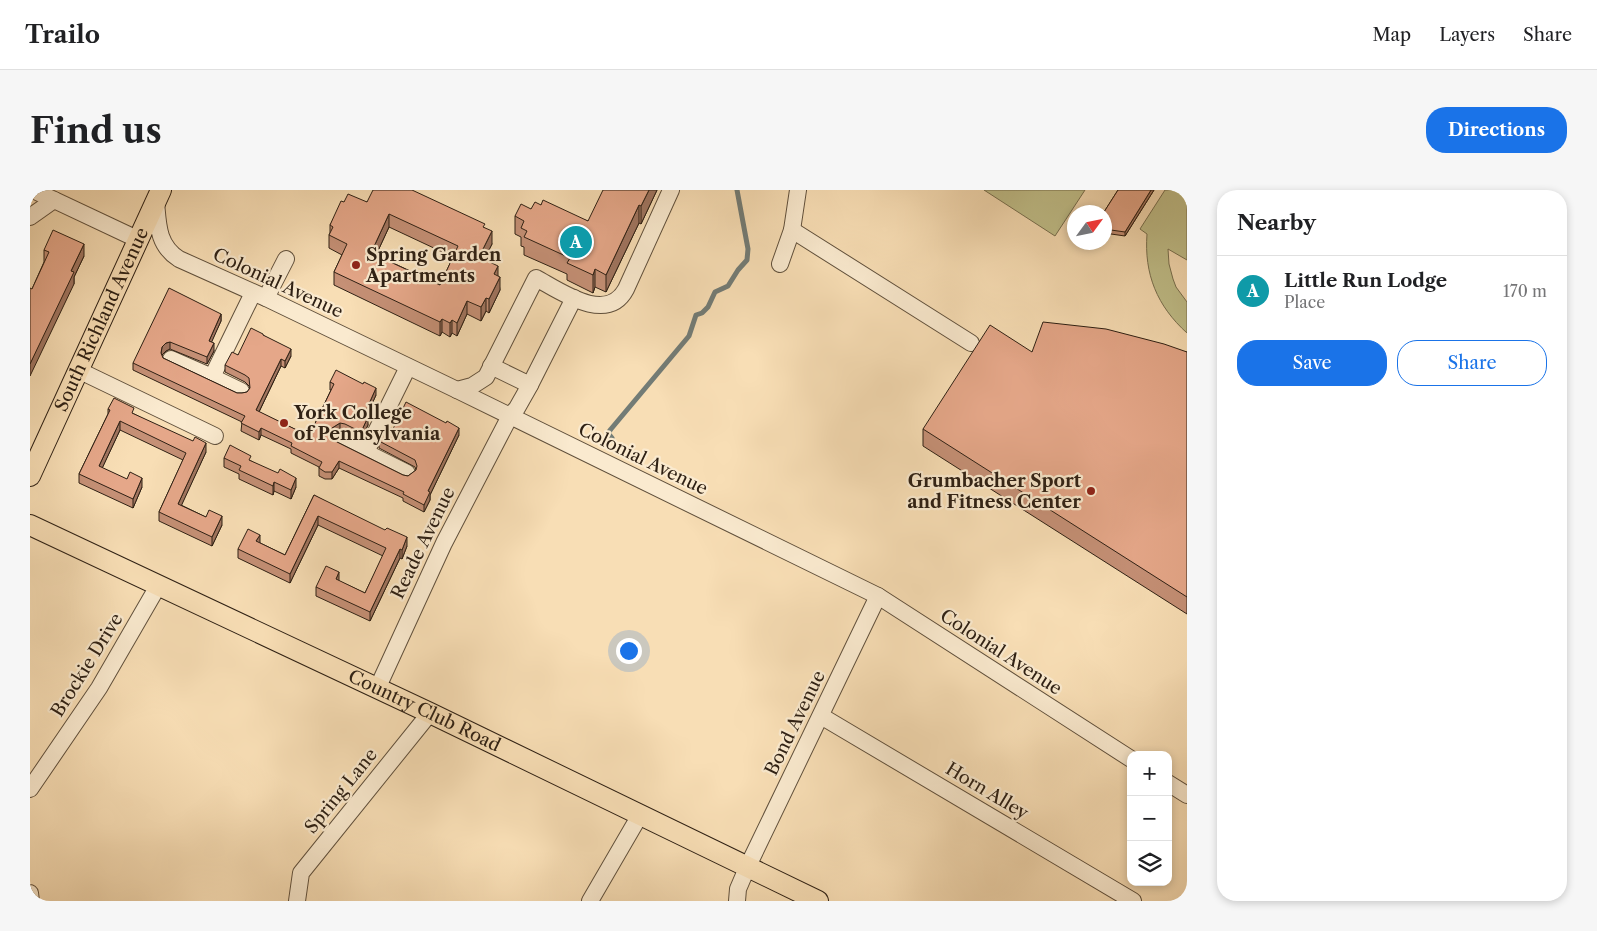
<!DOCTYPE html>
<meta charset="utf-8">
<style>
:root{--surface:#fff;--page:#f6f6f6;--text:#202124;--muted:#757577;--line:#e0e0e0;--accent:#1a73e8}
body{margin:0;font-family:"Libre Caslon Text",serif;background:var(--page);color:var(--text)}
.controls{position:absolute;right:15px;bottom:15px;display:grid;overflow:hidden;border-radius:10px;box-shadow:0 2px 8px #0003}
.controls button{width:45px;height:45px;display:grid;place-items:center;padding:0;border:0;border-bottom:1px solid var(--line);background:var(--surface);color:var(--text);font:25px sans-serif}
.compass{position:absolute;left:1037px;top:15px;width:45px;height:45px;border-radius:50%;background:var(--surface);box-shadow:0 2px 8px #0003;rotate:57deg}
.you{position:absolute;left:598px;top:460px;width:18px;height:18px;margin:-12px;border:4px solid #fff;border-radius:50%;background:#1a73e8;box-shadow:0 0 0 8px #1a73e833}
.badge{display:grid;place-items:center;width:32px;height:32px;border-radius:50%;background:var(--accent);color:#fff;font-size:16px;font-weight:700}
.pin{position:absolute;translate:-50% -50%;border:2px solid #fff;box-shadow:0 1px 5px #0006}
.list{margin:0;padding:0;list-style:none}
h2{display:flex;justify-content:space-between;align-items:center;height:65px;margin:0;padding:0 20px;font-size:21px}
h2 small{font-size:16px;font-weight:400;color:var(--muted)}
.list li{display:grid;grid-template-columns:32px 1fr auto;gap:15px;align-items:center;box-sizing:border-box;height:70px;padding:0 20px;border-top:1px solid var(--line)}
.list b{display:block;font-size:19px;white-space:nowrap}
.list p{margin:0;font-size:16px;white-space:nowrap;color:var(--muted)}
.list em{font-size:16px;font-style:normal;color:var(--muted)}
.actions{display:flex;gap:10px;padding:15px 20px}
.actions a{flex:1;padding:11px 0;border:1px solid var(--accent);border-radius:20px;text-align:center;font-size:18px;color:var(--accent)}
.actions .main{background:var(--accent);color:#fff}
.icon{flex:none;width:28px;height:28px;fill:none;stroke:currentColor;stroke-width:2;stroke-linecap:round;stroke-linejoin:round}
.map{position:relative;flex:none;width:1157px;height:711px;overflow:hidden;border-radius:20px}
header{display:flex;align-items:center;gap:30px;box-sizing:border-box;height:70px;padding:0 25px;background:var(--surface);border-bottom:1px solid var(--line)}
header strong{font-size:24px}
nav{display:flex;gap:28px;margin-inline-start:auto;font-size:18px}
.intro{display:flex;align-items:center;justify-content:space-between;box-sizing:border-box;height:120px;padding:0 30px}
h1{margin:0;font-size:35px}
.button{padding:12px 22px;border-radius:20px;background:var(--accent);color:#fff;font-size:18px;font-weight:700}
main{display:flex;gap:30px;padding:0 30px}
aside{flex:1;background:var(--surface);border-radius:20px;box-shadow:0 2px 8px #0003}
.map>svg:first-child{display:block}
</style>
<header>
<strong>Trailo</strong>
<nav><a>Map</a><a>Layers</a><a>Share</a></nav>
</header>
<div class="intro"><h1>Find us</h1><a class="button">Directions</a></div>
<main>
<div class="map">
<svg width="1157" height="711" viewBox="0 0 1157 711">
<rect width="100%" height="100%" fill="#f8deb5"/>
<filter id="stains"><feTurbulence type="fractalNoise" baseFrequency=".004" numOctaves="4"/><feColorMatrix values="0 0 0 0 .2 0 0 0 0 .09 0 0 0 0 .02 0 0 0 .5 -.17"/></filter>
<radialGradient id="worn" r=".72"><stop offset=".6" stop-color="#630" stop-opacity="0"/><stop offset="1" stop-color="#630" stop-opacity=".3"/></radialGradient>
<g fill="#c1c08b" stroke="#787050">
<path d="M954,0H1055L1025,46Z"/>
<path d="M1135,0H1157V70L1138,59L1139,74L1143,89L1146,97L1157,112V143C1127,116 1114,84 1117,44L1110,39Z"/>
</g>
<g fill="none" stroke-linecap="round" stroke-linejoin="round">
<path stroke="#737c76" stroke-width="5" d="M582,248L578,243L581,239L659,146L666,125L672,123L678,117L685,102L698,96L708,80L717,70L718,59L707,0"/>
<defs>
<g id="minor">
<path d="M3,0L107,49"/>
<path d="M126,11C128,33 127,55 149,69L236,108L427,200L848,406L1101,569"/>
<path d="M0,27L24,10"/>
<path d="M762,40L941,153"/>
<path d="M750,74L762,40L768,0"/>
<path d="M236,108L256,69"/>
<path d="M141,169L182,187L223,103"/>
<path d="M461,176L500,195L544,108"/>
<path d="M48,180L185,246"/>
<path d="M182,187L211,201"/>
<path d="M427,200L442,196L456,187L506,88C530,101 577,135 596,99L641,0"/>
<path d="M311,250L377,283"/>
<path d="M336,262L378,177"/>
<path d="M347,499L414,353L480,226L487,218L500,195"/>
<path d="M791,526L1103,711"/>
<path d="M1138,593L1157,605"/>
<path d="M0,599L69,498L128,396"/>
<path d="M0,703L1,711"/>
<path d="M267,711L271,683L400,523"/>
<path d="M560,711L610,625"/>
<path d="M707,711L708,699L717,678L848,406"/>
</g>
<g id="major">
<path id="s1" d="M0,286L131,0"/>
<path id="s2" d="M0,335L400,523L788,711"/>
</g>
</defs>
<use href="#minor" stroke="#60503c" stroke-width="18"/>
<use href="#major" stroke="#2e2014" stroke-width="22"/>
<use href="#minor" stroke="#faeacf" stroke-width="16"/>
<use href="#major" stroke="#f8deb5" stroke-width="20"/>
</g>
<g fill="#c59076" stroke="#2e2014" fill-rule="evenodd">
<path d="M627,0L611,34L609,33L576,102L565,97L563,103L537,90V84L494,65V57L491,56V47L485,44V26L511,15L558,31Z"/>
<path d="M1088,0H1124L1095,46L1081,44L1074,45V22Z"/>
<path d="M314,12H337L455,38L462,54L454,69L468,86L470,100L459,123L456,121L451,131L437,124L427,146L422,143L420,147L412,142L410,146L304,95V82L312,65L299,58V45L300,43V35ZM359,37L423,67L410,95L346,65Z"/>
<path d="M14,60L54,66L44,87V94L2,99L14,72Z"/>
<path d="M191,124V131L181,152L184,161L177,174L140,159L136,161L132,165L133,168L207,203H212L217,202L220,198L219,196L215,192L195,182V175L233,145L261,166L255,178L251,176L229,222L279,246L301,200H300V192L346,205L336,226L338,235L331,249L315,241L310,240L302,245V248L307,252L373,285L378,286L386,280L385,277L349,258V251L363,239L429,245L400,305V310L394,322L373,311V308L309,278L302,289H295L289,286V277L261,263V259L231,245L229,250L211,241L212,232L103,180V173Z"/>
<path d="M1002,162H1157V424L893,256V239Z"/>
<path d="M78,219L104,224L176,262L151,315L192,335L182,356L129,331V322L153,270L90,240L72,278L112,297L103,318L49,293V284L78,224Z"/>
<path d="M194,268L221,271L266,297L261,309L244,301L243,305L209,289V284L194,277Z"/>
<path d="M284,305L377,356L372,369L370,368L340,431L286,406V397L309,391L335,403L353,366L288,335L260,393L208,368V359L230,353L255,365Z"/>
</g>
<g fill="#a07560" stroke="#2e2014">
<path d="M619,0H627L611,34V16Z"/>
<path d="M1121,0H1124L1095,46V42Z"/>
<path d="M609,15V33L576,102V85Z"/>
<path d="M359,24V37L341,76V63Z"/>
<path d="M462,41V54L449,80V67Z"/>
<path d="M54,54V66L44,87V94L0,186V174L41,81Z"/>
<path d="M468,76V89L464,84Z"/>
<path d="M565,79V97L563,103V85Z"/>
<path d="M470,87V100L459,123V109Z"/>
<path d="M456,108V121L451,131V117Z"/>
<path d="M437,111V124L427,146V133Z"/>
<path d="M191,124V131L179,158V151Z"/>
<path d="M412,129V142L410,146V132Z"/>
<path d="M422,130V143L420,147V133Z"/>
<path d="M140,152V159L136,161L132,165L131,163L132,157L136,153Z"/>
<path d="M184,153V161L177,174V167Z"/>
<path d="M261,159V166L255,178V171Z"/>
<path d="M251,169V176L226,228V220Z"/>
<path d="M346,198V205L334,232V225Z"/>
<path d="M338,227V235L331,249V242Z"/>
<path d="M90,231V240L69,285V276Z"/>
<path d="M310,233V240L302,245L301,250V243L302,238Z"/>
<path d="M231,238V245L229,250V242Z"/>
<path d="M429,238V245L400,305V310L394,322V315L398,301Z"/>
<path d="M176,253V262L148,323V314Z"/>
<path d="M309,271V278L302,289V282Z"/>
<path d="M112,288V297L103,318V309Z"/>
<path d="M266,288V297L261,309V300Z"/>
<path d="M244,292V301L243,305V296Z"/>
<path d="M192,326V335L182,356V347Z"/>
<path d="M288,326V335L260,393V384Z"/>
<path d="M230,345V354L226,351Z"/>
<path d="M377,347V356L372,369V360Z"/>
<path d="M370,359V368L340,431V422Z"/>
<path d="M309,382V391L306,389Z"/>
</g>
<g fill="#e5a789" stroke="#2e2014" fill-rule="evenodd">
<path d="M343,0H382L455,34L453,37L462,41L449,67L468,76L464,84L470,87L459,109L456,108L451,117L437,111L427,133L422,130L420,133L412,129L410,132L304,82L317,54L299,45L303,37L300,35L311,11L314,12L318,4L337,12ZM359,24L428,56L410,95L341,63Z"/>
<path d="M573,0H619L611,16L609,15L576,85L565,79L563,85L537,73L540,68L494,47L497,41L491,38L494,31L485,26L491,14L501,19L505,12L511,15L513,10L558,31Z"/>
<path d="M1088,0H1121L1095,42L1081,40H1074V22Z"/>
<path d="M23,40L54,54L41,81L44,82L0,174V98L2,99L19,62L14,60Z"/>
<path d="M139,98L191,124L179,151L184,153L177,167L140,152L136,153L132,157L131,163L133,168L207,203H212L217,202L220,198L219,188L215,185L195,175L202,162L208,165L221,138L233,144V145L261,159L255,171L251,169L226,220L279,246L304,194L300,192L306,180L333,194L334,192L346,198L334,225L338,227L331,242L315,234L310,233L302,238L301,243L302,248L307,252L373,285L378,286L386,280L387,276L385,270L349,251L356,236L363,239L376,212L416,233L417,231L429,238L398,301L400,302L394,315L373,304L374,302L309,271L302,282H295L289,278L292,272L261,256L262,253L231,238L229,242L211,233L215,226L103,173Z"/>
<path d="M1013,132L1076,139L1134,154L1157,162V407L893,239L960,135L1002,162Z"/>
<path d="M84,208L104,218L102,223L163,251L165,247L176,253L148,314L176,327L179,320L192,326L182,347L129,322L156,263L90,231L69,276L97,289L100,282L112,288L103,309L49,284L80,220L78,219Z"/>
<path d="M200,255L221,266L219,270L248,283L250,279L266,288L261,300L244,292L243,296L209,280L211,276L194,268Z"/>
<path d="M284,305L355,340L357,338L377,347L372,360L370,359L340,422L286,397L296,376L309,382L306,389L335,403L356,358L288,326L260,384L208,359L218,339L230,345L226,351L255,365Z"/>
</g>
<g fill="#8f2418" stroke="#faeacf" stroke-width="2">
<circle cx="326" cy="75" r="5"/>
<circle cx="254" cy="233" r="5"/>
<circle cx="1061" cy="301" r="5"/>
</g>
<g text-anchor="middle" dominant-baseline="central" stroke-width="4.5" stroke-linejoin="round" paint-order="stroke">
<g font-size="18" font-weight="bold" fill="#2e2014" stroke="#faeacf" text-anchor="start">
<text x="336" y="65">Spring Garden<tspan x="336" dy="21">Apartments</tspan></text>
<text x="264" y="223">York College<tspan x="264" dy="21">of Pennsylvania</tspan></text>
<text x="1051" y="291" text-anchor="end">Grumbacher Sport<tspan x="1051" dy="21">and Fitness Center</tspan></text>
</g>
<g font-size="18" fill="#2e2014" stroke="#faeacf">
<text transform="translate(248 93) rotate(25)">Colonial Avenue</text>
<text stroke="none"><textPath href="#s1" startOffset="172">South Richland Avenue</textPath></text>
<text transform="translate(613 269) rotate(26)">Colonial Avenue</text>
<text transform="translate(393 353) rotate(-64)">Reade Avenue</text>
<text transform="translate(971 462) rotate(33)">Colonial Avenue</text>
<text transform="translate(57 475) rotate(-58)">Brockie Drive</text>
<text stroke="none"><textPath href="#s2" startOffset="436">Country Club Road</textPath></text>
<text transform="translate(765 533) rotate(-64)">Bond Avenue</text>
<text transform="translate(311 601) rotate(-51)">Spring Lane</text>
<text transform="translate(957 601) rotate(31)">Horn Alley</text>
</g>
</g>
<rect width="100%" height="100%" filter="url(#stains)"/>
<rect width="100%" height="100%" fill="url(#worn)"/>
</svg>
<div class="controls">
<button>+</button>
<button>−</button>
<button><svg class="icon" aria-label="layers" viewBox="0 0 24 24"><path d="M12 4l9 5-9 5-9-5zM3 14l9 5 9-5"/></svg></button>
</div>
<svg class="compass" viewBox="-18 -18 36 36"><path d="M0-13l5 13h-10z" fill="#e53935"/><path d="M0 13l5-13h-10z" fill="#757577"/></svg>
<div class="you"></div>
<div class="pin badge" style="left:546px;top:52px;background:#0f9aa8">A</div>
</div>
<aside>
<h2>Nearby<small></small></h2>
<ul class="list">
<li><span class="badge" style="background:#0f9aa8">A</span><div><b>Little Run Lodge</b><p>Place</p></div><em>170 m</em></li>
</ul>
<div class="actions"><a class="main">Save</a><a>Share</a></div>
</aside>
</main>
